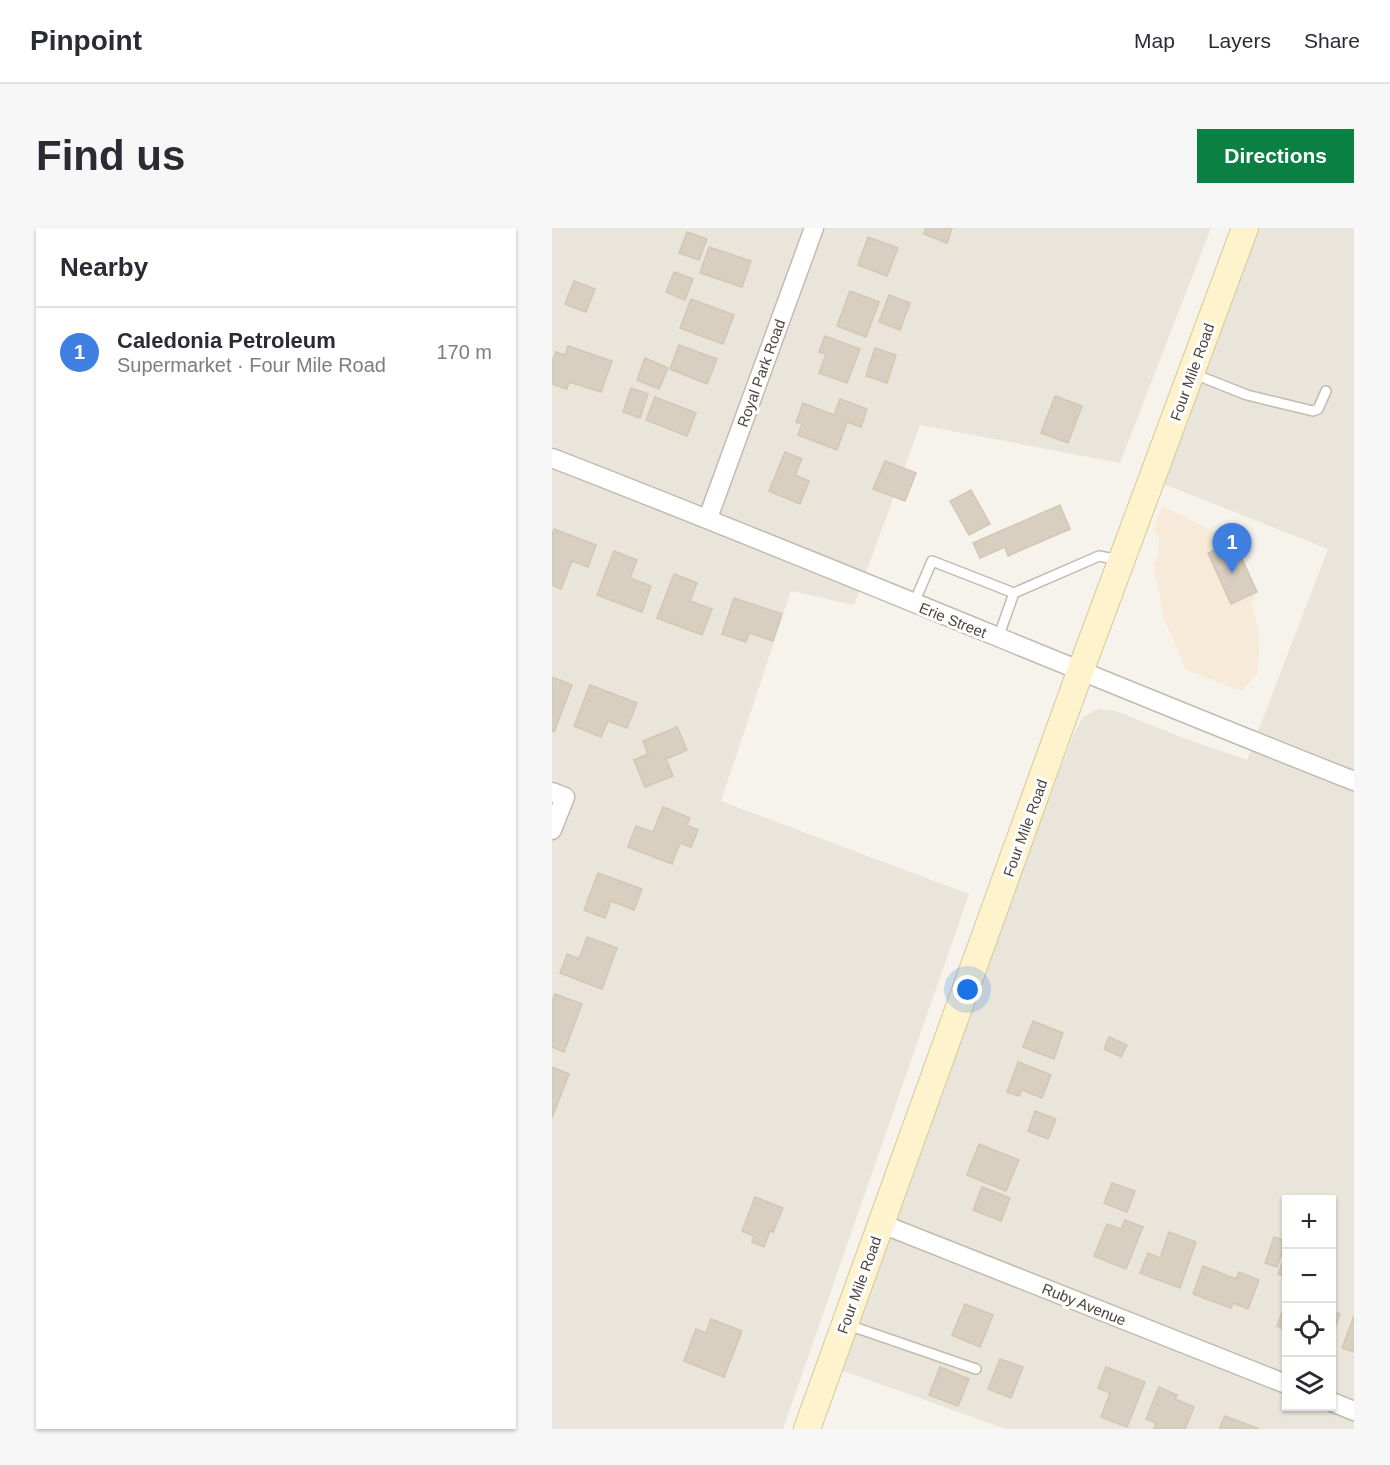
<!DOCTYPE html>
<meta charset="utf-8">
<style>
:root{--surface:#fff;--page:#f7f7f7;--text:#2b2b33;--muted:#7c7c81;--line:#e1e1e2;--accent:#0b8043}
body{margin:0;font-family:Arial,sans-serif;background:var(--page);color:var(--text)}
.controls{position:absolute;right:18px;bottom:18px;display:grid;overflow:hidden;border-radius:0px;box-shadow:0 2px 4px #0004}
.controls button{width:54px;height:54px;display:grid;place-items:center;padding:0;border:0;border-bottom:2px solid var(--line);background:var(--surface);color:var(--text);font:30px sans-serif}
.you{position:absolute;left:416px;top:762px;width:21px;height:21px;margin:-15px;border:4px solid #fff;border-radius:50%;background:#1a73e8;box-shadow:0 0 0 9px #1a73e833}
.badge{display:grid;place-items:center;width:39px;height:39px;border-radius:50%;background:var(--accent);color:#fff;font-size:20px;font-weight:700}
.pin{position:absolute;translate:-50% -50px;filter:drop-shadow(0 2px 3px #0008)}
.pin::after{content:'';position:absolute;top:32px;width:21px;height:18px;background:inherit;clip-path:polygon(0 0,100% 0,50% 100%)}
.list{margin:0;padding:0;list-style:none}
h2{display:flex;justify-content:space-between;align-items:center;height:78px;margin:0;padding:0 24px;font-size:26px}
h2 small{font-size:20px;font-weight:400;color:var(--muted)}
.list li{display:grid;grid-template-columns:39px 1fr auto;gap:18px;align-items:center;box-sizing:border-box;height:90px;padding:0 24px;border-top:2px solid var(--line)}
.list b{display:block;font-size:22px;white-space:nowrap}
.list p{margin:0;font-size:20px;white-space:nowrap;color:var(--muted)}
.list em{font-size:20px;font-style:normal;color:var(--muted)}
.icon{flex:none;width:33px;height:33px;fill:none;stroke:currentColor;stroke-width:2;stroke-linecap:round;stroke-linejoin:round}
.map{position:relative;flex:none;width:802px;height:1201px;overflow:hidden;border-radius:0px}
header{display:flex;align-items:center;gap:36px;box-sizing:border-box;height:84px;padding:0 30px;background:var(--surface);border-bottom:2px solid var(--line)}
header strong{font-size:28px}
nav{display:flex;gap:33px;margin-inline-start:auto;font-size:21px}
.intro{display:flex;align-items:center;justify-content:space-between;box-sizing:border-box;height:144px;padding:0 36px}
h1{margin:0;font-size:42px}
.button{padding:15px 27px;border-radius:0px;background:var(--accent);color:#fff;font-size:21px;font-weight:700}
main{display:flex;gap:36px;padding:0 36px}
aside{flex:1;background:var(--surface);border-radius:0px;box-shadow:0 2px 4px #0004}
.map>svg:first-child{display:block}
</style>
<header>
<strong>Pinpoint</strong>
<nav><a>Map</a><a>Layers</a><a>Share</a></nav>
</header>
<div class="intro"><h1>Find us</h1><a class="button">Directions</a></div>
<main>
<aside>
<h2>Nearby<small></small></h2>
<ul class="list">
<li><span class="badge" style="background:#3f7fe0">1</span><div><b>Caledonia Petroleum</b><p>Supermarket · Four Mile Road</p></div><em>170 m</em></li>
</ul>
</aside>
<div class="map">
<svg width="802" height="1201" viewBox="0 0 802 1201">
<rect width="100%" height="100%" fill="#f6f3ec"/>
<g fill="#eae5da" fill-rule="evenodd">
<path d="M0,0H659L568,235L368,197L302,377L239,363L169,573L417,666L231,1201H0Z"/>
<path d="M702,0H802V1201H454L289,1142L485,602L522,506L531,489L546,481L564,483L634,511L695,532L776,321L609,255ZM734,972H780V1178H734Z"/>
</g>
<path fill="#f7ead8" d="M610,278L682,313L705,364L700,376L708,409L705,446L689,463L634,442L612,390L601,336L606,330L607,309L601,303Z"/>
<g fill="#d8cfc1" stroke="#d3c7b4" stroke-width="1.5">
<path d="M374,0H400L395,15L372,6Z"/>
<path d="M135,4L155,11L147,32L127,25Z"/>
<path d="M316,9L346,20L335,48L306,37Z"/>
<path d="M157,19L199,33L190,59L148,45Z"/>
<path d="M122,44L141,51L133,72L114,64Z"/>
<path d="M22,53L43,61L34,84L13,76Z"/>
<path d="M298,63L327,74L314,109L285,98Z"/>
<path d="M337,67L358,75L348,102L327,94Z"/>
<path d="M139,71L182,87L171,116L128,100Z"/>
<path d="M273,108L308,121L295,155L267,145L274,126L267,124Z"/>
<path d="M127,117L165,131L155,156L118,141Z"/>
<path d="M16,118L60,133L49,164L17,154L15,161L0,156V134L4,124L13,127Z"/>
<path d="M323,120L344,127L335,155L314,148Z"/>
<path d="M93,130L116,140L107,161L85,152Z"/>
<path d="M79,160L96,166L88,190L71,184Z"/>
<path d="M503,168L530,178L516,215L489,205Z"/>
<path d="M103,169L144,185L135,208L94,192Z"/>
<path d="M288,171L315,181L309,199L295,194L285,222L246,207L250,196L244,194L251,175L282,187Z"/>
<path d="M233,224L250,231L243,247L257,253L248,276L217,263Z"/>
<path d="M333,233L364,245L353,273L321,261Z"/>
<path d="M419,262L438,296L417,307L398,273Z"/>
<path d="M508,277L518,301L456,328L453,319L428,330L421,315Z"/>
<path d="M2,301L44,317L36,339L20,333L9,361L0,357V307Z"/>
<path d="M682,313L705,364L679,376L656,325Z"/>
<path d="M62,323L85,332L78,350L99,358L90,384L45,367Z"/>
<path d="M122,346L145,355L138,373L160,381L150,407L105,390Z"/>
<path d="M182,370L230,386L221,413L197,405L194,414L170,406Z"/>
<path d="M0,449L20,457L2,504L0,503Z"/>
<path d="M38,457L85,475L75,500L56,493L49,509L22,498Z"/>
<path d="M125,499L135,522L114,531L121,548L93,559L82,532L96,526L91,513Z"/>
<path d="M111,579L138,590L135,597L146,602L139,619L128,615L120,636L76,619L84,598L101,604Z"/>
<path d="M46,645L90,661L82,682L59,673L53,690L32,682Z"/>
<path d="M35,709L65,720L50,761L8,745L15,726L27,731Z"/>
<path d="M3,766L30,776L12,824L0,819V773Z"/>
<path d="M481,793L511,805L502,831L471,819Z"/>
<path d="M557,809L575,817L569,829L552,821Z"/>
<path d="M466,834L499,847L490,870L470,862L467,868L455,864Z"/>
<path d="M0,839L17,846L0,890Z"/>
<path d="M483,883L504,891L496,911L476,903Z"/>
<path d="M427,916L467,932L454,963L415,947Z"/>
<path d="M560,955L583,963L575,984L552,975Z"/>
<path d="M430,959L458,970L449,993L421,982Z"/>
<path d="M203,969L231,980L221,1004L218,1003L212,1019L200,1014L202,1008L190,1003Z"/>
<path d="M573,992L591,999L574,1041L542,1028L555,996L569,1001Z"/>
<path d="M617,1004L644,1014L628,1060L588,1045L596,1025L608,1030Z"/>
<path d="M722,1009L734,1013L725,1039L713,1035Z"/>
<path d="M734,1025V1049L726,1046Z"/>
<path d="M651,1038L684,1051L687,1044L707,1052L696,1081L681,1075L679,1080L641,1066Z"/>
<path d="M734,1073V1102L725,1098Z"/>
<path d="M413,1076L441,1087L428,1119L400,1107Z"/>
<path d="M780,1083L788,1086L780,1108Z"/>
<path d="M802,1088V1124L790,1120Z"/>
<path d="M159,1091L190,1103L172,1149L132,1133L144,1101L154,1105Z"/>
<path d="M448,1131L471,1139L459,1170L436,1161Z"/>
<path d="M388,1139L417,1151L406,1178L377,1167Z"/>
<path d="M554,1139L593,1154L575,1199L549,1189L558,1165L546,1160Z"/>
<path d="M607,1159L625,1167L623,1171L642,1179L633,1201H602L604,1195L594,1191Z"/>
<path d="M673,1188L707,1201H667Z"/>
</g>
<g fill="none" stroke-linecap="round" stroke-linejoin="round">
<defs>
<g id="lane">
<path d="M642,146L695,167L761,183L766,181L774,163"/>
<path d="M362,375L380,333L462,365L547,328L567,332"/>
<path d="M446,410L462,365"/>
<path d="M296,1097L424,1141"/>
</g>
<g id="street">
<path d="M0,230C269,334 534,447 802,553"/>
<path d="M156,290L262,0"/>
<path d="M0,564L13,569L0,602"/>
<path d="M330,996L734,1156"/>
<path d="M780,1174L802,1183"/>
</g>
<path id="secondary" d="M255,1201L528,444L693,0"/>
</defs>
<use href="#lane" stroke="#c2bbae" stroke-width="12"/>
<use href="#street" stroke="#c2bbae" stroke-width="21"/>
<use href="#secondary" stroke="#d6c79b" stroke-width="28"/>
<use href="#lane" stroke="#fff" stroke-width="9"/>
<use href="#street" stroke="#fff" stroke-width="18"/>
<use href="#secondary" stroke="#fff3cd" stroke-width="26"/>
</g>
<g text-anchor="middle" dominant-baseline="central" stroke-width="6" stroke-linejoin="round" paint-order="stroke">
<g font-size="15" fill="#4b4439" stroke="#fff">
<text transform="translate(640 144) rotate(-70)">Four Mile Road</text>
<text transform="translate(209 145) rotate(-70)">Royal Park Road</text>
<text transform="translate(401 392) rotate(22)">Erie Street</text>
<text transform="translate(473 600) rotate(-70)">Four Mile Road</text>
<text transform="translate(307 1057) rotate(-70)">Four Mile Road</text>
<text transform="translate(532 1076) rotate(22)">Ruby Avenue</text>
</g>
</g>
</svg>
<div class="controls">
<button>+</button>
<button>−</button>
<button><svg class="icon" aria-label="locate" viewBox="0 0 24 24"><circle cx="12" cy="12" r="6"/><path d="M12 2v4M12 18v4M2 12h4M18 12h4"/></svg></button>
<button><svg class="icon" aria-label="layers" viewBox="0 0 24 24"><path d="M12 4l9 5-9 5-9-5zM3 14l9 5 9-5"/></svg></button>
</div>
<div class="you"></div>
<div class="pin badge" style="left:680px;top:345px;background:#3f7fe0">1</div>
</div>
</main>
